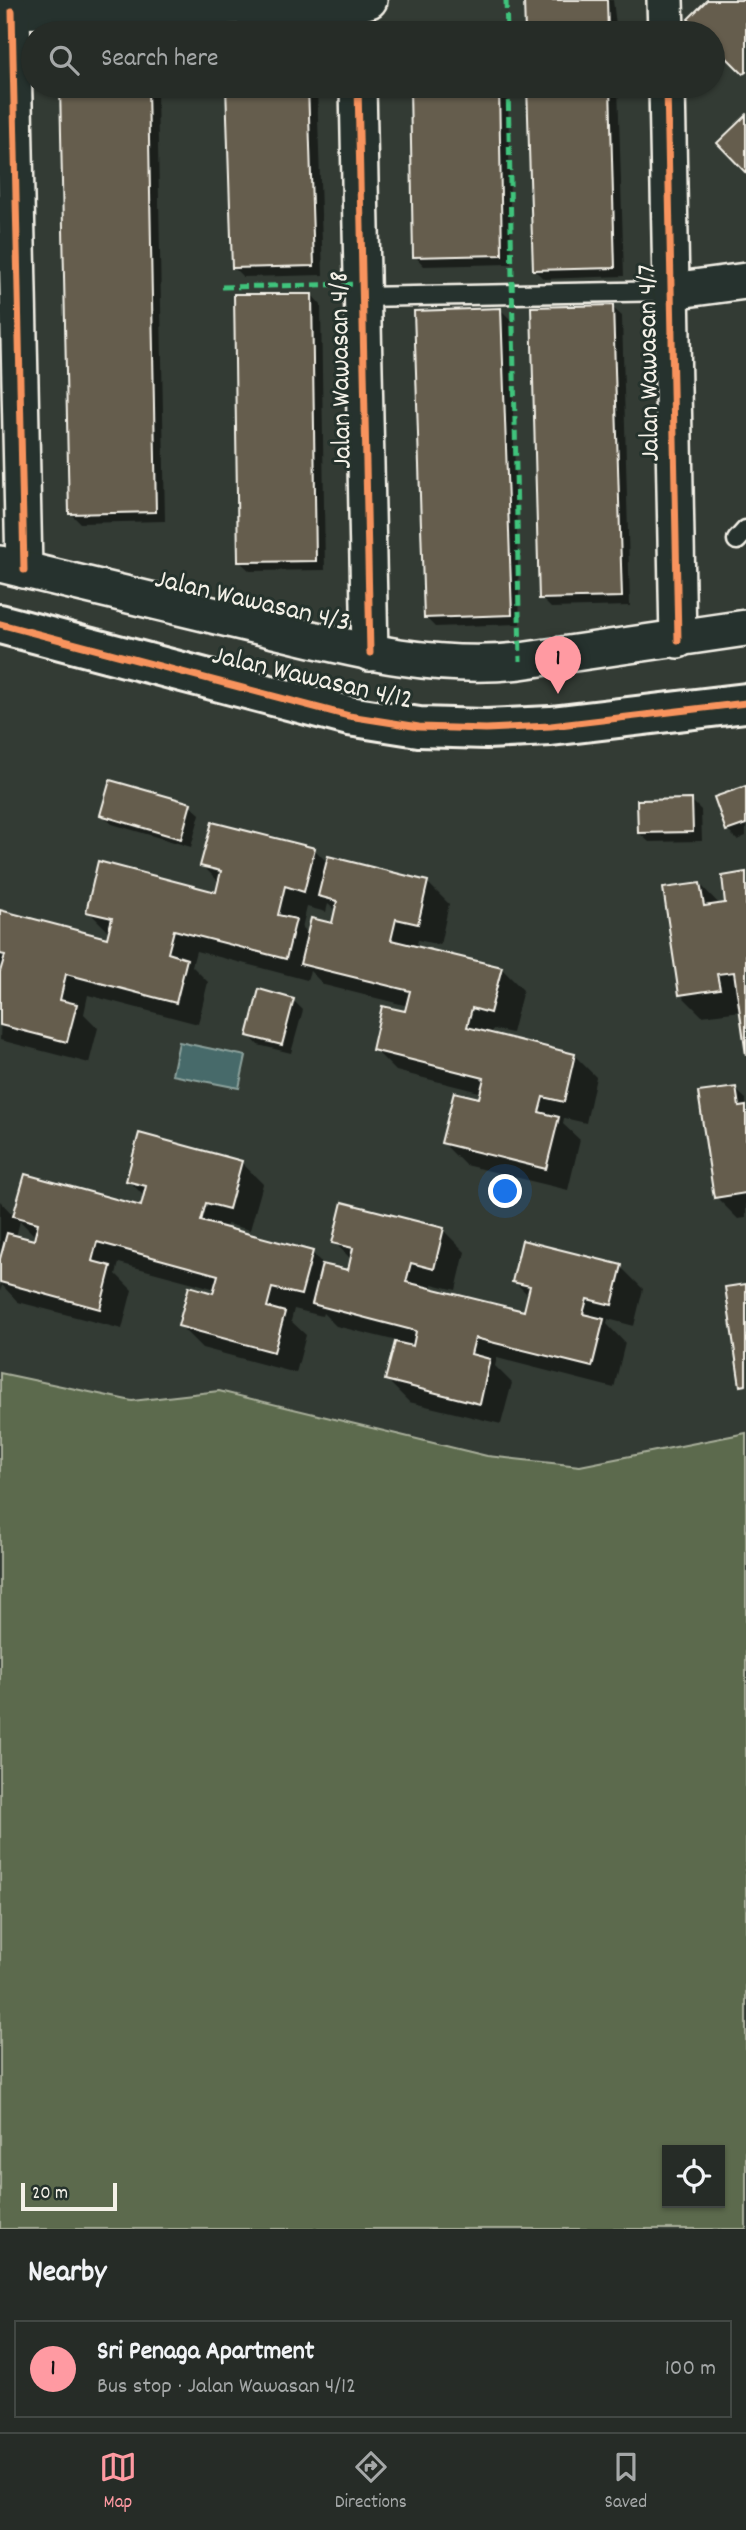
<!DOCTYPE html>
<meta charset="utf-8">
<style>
:root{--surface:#262c27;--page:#323833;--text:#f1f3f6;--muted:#a4a7a7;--line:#424844;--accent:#ff9aa2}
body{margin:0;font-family:Dekko,sans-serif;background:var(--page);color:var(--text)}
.controls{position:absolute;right:21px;bottom:21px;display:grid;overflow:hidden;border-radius:0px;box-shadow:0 2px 5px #0004}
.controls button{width:63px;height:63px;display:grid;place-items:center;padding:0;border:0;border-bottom:2px solid var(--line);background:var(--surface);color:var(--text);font:35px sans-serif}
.scale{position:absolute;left:21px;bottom:18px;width:96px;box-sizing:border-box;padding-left:7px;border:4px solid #f4f1e8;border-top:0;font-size:19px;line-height:24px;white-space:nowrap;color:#f4f1e8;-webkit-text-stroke:5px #26332d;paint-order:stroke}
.you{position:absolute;left:506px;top:1192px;width:24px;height:24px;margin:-18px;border:5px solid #fff;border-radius:50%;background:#1a73e8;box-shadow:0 0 0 10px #1a73e833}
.badge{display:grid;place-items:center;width:46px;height:46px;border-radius:50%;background:var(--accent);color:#111;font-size:23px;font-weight:700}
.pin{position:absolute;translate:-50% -58px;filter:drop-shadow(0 2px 4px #0008)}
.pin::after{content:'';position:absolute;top:37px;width:24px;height:21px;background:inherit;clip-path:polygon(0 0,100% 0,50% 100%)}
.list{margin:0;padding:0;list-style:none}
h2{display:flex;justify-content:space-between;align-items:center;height:91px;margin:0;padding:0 28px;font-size:30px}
h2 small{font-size:23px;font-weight:400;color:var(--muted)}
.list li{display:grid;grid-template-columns:46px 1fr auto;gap:21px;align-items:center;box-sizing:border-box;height:98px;margin:0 14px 14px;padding:0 14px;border:2px solid var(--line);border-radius:0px}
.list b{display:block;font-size:26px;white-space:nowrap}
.list p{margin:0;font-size:23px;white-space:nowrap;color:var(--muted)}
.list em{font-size:23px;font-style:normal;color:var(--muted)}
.icon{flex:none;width:38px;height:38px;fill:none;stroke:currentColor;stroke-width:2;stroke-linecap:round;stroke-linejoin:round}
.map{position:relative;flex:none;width:746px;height:2229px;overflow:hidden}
.search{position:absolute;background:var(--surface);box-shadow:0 2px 5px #0004;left:21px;right:21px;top:21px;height:77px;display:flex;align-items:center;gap:18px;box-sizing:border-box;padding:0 24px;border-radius:38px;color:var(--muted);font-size:26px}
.sheet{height:203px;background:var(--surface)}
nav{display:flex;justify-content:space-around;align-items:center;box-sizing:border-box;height:98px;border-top:2px solid var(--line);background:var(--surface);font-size:19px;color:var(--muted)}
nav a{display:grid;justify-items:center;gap:4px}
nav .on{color:var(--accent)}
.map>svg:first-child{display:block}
</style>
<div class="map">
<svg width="746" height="2229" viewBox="0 0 746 2229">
<rect width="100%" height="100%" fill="#333b34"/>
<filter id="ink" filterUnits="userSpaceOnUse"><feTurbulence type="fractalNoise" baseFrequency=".0143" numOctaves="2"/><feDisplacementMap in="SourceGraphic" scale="14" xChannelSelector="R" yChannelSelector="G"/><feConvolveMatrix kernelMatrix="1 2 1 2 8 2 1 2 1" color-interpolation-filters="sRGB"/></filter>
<g filter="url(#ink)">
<path fill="#5c6b4d" stroke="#a8ae9a" stroke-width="2" fill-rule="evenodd" d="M0,1373L132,1401L219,1391L487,1456L580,1466L746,1433V2229H0ZM667,2150H720V2203H667Z"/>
<path fill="#466b6a" stroke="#8ca19c" stroke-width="2" d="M179,1042L246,1056L239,1088L172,1075Z"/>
<g fill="#0007" fill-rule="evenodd">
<path d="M526,0H613L617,33H527Z"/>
<path d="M62,86H153L157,90L165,521L80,523L70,513Z"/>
<path d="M228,86H317L323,275L243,277L234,268Z"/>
<path d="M411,86H508L511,264L424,266L415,256Z"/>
<path d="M529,86H618L624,276L544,279L534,270Z"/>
<path d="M312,295L321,305L325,570L250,571L240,562Z"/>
<path d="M612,307L622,316L630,606L551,608L541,598Z"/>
<path d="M500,309L510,319L520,624L435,627L426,618Z"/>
<path d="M746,788V836L737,840L727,830Z"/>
<path d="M691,800L701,810L702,841L649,842L639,833Z"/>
<path d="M190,805L200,814L191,847L112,824L102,815Z"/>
<path d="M213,824L315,850L328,863L427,882L449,904L440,945L418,940L416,948L501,968L523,990L512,1033L493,1029L492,1035L574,1055L596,1077L586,1123L564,1118L563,1124L580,1140L568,1190L465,1165L443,1143L481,1100L483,1093L396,1071L374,1049L406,1013L408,1006L324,985L310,971L307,980L196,951L192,966L208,982L198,1024L88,995L84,1014L98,1028L89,1063L0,1040L3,968L0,965V912L108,940L110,933L88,911L217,894L220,883L202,865ZM328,904L337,912L333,925L309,934L302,928L307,907L326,912Z"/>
<path d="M746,874V1043L741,1011L702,1016L680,994L700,884L721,906L727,905Z"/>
<path d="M293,1000L303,1010L291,1053L258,1045L249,1035Z"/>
<path d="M735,1089L746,1099V1218L738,1219L716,1197Z"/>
<path d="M241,1162L263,1184L250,1230L227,1224L226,1229L312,1253L326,1267L349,1272L352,1260L334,1242L443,1230L465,1252L456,1290L432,1284L431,1290L525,1314L529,1296L514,1281L621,1267L643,1289L634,1326L608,1319L607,1324L625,1343L614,1388L497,1358L495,1366L512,1383L501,1424L409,1402L387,1380L397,1341L336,1326L323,1313L322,1316L294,1309L291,1321L306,1335L296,1373L202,1348L180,1326L215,1295L216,1289L119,1263L116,1274L132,1290L122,1329L18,1302L2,1285L0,1292V1201L15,1217L142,1208L145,1197L128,1180ZM20,1221L36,1237L35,1242L16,1237Z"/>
</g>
<g fill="#655d4e" stroke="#f4f1e8" stroke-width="2">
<path d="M524,0H607L608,33H525Z"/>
<path d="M707,0H746V72L743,74L713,44V33H702L688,19Z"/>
<path d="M60,86H148L156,512L69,514Z"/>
<path d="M226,86H308L314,266L232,268Z"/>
<path d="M410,86H499L502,255L413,257Z"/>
<path d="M527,86H610L615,268L533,270Z"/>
<path d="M746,115V173L717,143Z"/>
<path d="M234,294H312L316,561L238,562Z"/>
<path d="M613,305L622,597L539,599L531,307Z"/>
<path d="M501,308L512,615L424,618L414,311Z"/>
<path d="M110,780L191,803L181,839L100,815Z"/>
<path d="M746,786V824L726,831L714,797Z"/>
<path d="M692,799L693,832L638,833L637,800Z"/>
<path d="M212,822L315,848L304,892L285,886L278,915L296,919L286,959L174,930L168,953L187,959L176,1003L66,974L60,1000L77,1004L67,1042L0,1025V972L5,955L0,954V910L107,938L112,918L86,912L98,861L216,892L221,871L200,866Z"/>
<path d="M328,856L428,881L418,924L396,919L391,940L502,967L490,1013L472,1008L467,1027L575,1054L564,1102L543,1097L539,1112L559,1117L546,1169L441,1143L454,1092L479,1098L484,1078L372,1050L382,1006L405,1011L410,991L300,964L311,918L332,923L337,901L318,896Z"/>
<path d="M746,872V1055L734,972L717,974L720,989L679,995L663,888L700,883L704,906L725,903L722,876Z"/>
<path d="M259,989L294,999L282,1045L247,1036Z"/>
<path d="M736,1087L739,1107L746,1106V1193L714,1198L698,1092Z"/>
<path d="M139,1133L242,1161L229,1209L206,1203L201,1221L313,1251L301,1295L272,1288L267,1307L285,1312L274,1352L178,1326L189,1286L213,1293L218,1275L97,1242L92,1261L111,1266L100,1309L0,1282V1259L7,1233L34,1240L38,1223L13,1216L25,1174L141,1206L146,1186L126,1181Z"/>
<path d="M342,1202L444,1228L434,1269L411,1263L406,1282L524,1311L530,1286L512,1282L522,1240L622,1265L612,1305L587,1299L583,1314L604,1319L592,1367L475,1338L471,1354L490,1359L480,1404L385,1380L395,1342L413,1346L416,1331L312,1304L322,1264L348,1270L353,1248L332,1243Z"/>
<path d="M746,1284V1385L740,1386L725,1287Z"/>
</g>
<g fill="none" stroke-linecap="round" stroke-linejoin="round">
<defs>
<g id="lane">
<path d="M362,297L671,291"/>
<path d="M737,540L746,530"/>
</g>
<g id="street">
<path d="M665,0L666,33"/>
<path d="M0,11L356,4L369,0"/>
<path d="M12,11L24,570"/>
<path d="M358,86L370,653"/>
<path d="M667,86L678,640"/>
<path d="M671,291L746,281"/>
<path d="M0,564C86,584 172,605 258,626C345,647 430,671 520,661L746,628"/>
</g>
<path id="secondary" d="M0,624L349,716L419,727L486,729L551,726L746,703"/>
</defs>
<use href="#lane" stroke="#f4f1e8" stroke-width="23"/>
<use href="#street" stroke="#f4f1e8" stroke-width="40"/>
<use href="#secondary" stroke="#f4f1e8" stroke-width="44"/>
<use href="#lane" stroke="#26332d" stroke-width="18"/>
<use href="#street" stroke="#26332d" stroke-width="35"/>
<use href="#secondary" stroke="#26332d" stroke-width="38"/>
<g stroke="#40c37c" stroke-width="5" stroke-dasharray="10 5" stroke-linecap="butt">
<path d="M506,0L507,33"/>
<path d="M508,86L520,661"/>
<path d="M222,287L362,284"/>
</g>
<defs>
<g id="cycleway">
<path d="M12,11L24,570"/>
<path d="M358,86L370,653"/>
<path d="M667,86L678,640"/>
<path d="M0,624L349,716L419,727L486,729L551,726L746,703"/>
</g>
</defs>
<use href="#cycleway" stroke="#26332d" stroke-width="11"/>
<use href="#cycleway" stroke="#f8935d" stroke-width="7"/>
</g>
</g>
<g text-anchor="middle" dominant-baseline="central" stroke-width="6" stroke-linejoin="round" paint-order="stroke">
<g font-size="28" fill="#f4f1e8" stroke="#26332d">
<text transform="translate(651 363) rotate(-91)">Jalan Wawasan 4/7</text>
<text transform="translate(343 370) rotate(-91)">Jalan Wawasan 4/8</text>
<text transform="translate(252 603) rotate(13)">Jalan Wawasan 4/3</text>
<text transform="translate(312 680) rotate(13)">Jalan Wawasan 4/12</text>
</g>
</g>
</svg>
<div class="controls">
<button><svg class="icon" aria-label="locate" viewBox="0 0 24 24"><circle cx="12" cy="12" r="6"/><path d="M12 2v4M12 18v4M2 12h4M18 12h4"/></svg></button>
</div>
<div class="scale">20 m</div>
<div class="you"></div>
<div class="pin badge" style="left:558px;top:694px">1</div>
<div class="search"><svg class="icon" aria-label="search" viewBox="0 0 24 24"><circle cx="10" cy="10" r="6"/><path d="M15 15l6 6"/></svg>Search here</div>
</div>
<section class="sheet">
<h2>Nearby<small></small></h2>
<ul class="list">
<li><span class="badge">1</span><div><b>Sri Penaga Apartment</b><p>Bus stop · Jalan Wawasan 4/12</p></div><em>100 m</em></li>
</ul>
</section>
<nav>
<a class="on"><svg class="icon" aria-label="map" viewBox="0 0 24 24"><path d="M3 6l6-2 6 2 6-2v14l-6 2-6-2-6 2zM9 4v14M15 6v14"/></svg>Map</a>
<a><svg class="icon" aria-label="directions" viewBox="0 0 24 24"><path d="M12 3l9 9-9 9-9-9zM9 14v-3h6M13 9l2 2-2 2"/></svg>Directions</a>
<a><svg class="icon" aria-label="saved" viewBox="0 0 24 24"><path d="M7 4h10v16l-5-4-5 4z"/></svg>Saved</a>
</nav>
